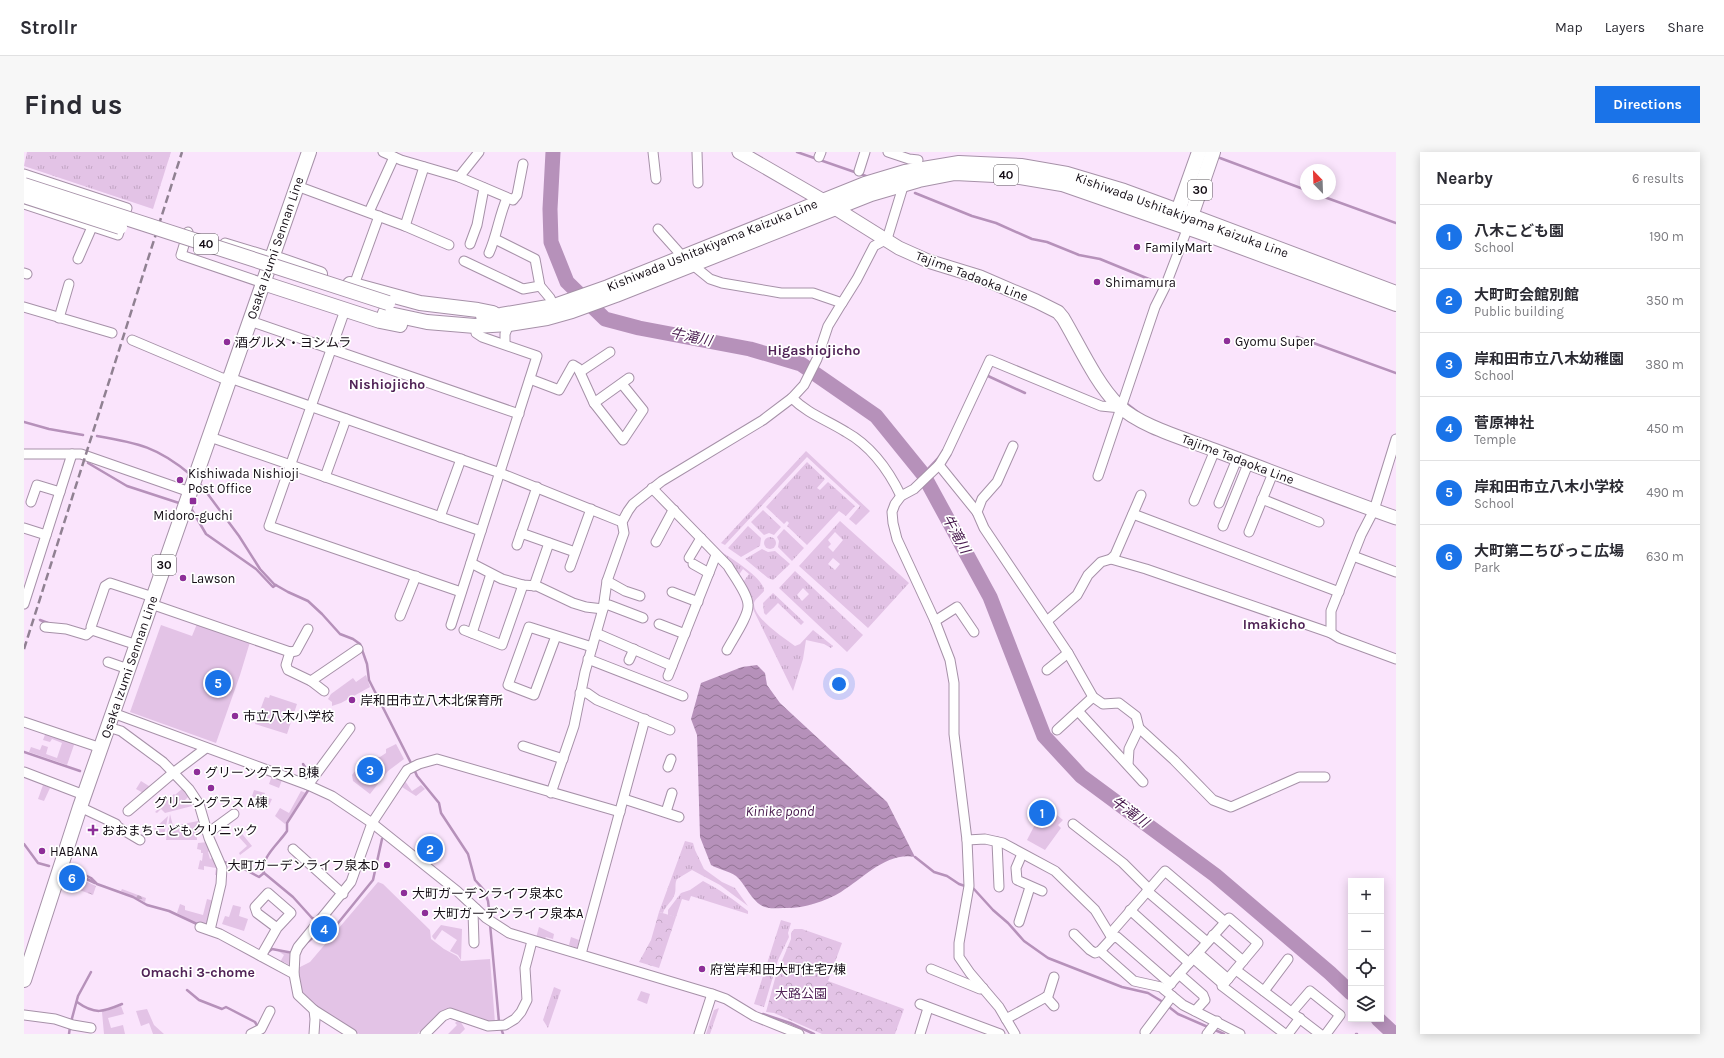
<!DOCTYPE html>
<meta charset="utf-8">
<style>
:root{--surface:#fff;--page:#f7f7f7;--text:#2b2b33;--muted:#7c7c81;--line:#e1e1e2;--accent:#1a73e8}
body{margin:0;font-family:Karla,"Noto Sans JP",sans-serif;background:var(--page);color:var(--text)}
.controls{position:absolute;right:12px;bottom:12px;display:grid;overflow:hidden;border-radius:0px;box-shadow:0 2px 10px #0003}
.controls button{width:36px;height:36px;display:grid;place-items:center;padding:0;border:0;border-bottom:1px solid var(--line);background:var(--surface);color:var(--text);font:20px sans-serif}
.compass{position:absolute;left:1276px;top:12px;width:36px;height:36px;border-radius:50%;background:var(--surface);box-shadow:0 2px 10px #0003;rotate:337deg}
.you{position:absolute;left:815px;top:532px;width:14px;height:14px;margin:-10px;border:3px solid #fff;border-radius:50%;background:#1a73e8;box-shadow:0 0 0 6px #1a73e833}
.badge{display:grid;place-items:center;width:26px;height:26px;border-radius:50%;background:var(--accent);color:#fff;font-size:13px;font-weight:700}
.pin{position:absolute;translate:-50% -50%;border:2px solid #fff;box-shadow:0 1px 4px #0006}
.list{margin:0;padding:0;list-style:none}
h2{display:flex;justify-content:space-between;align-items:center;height:52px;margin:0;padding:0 16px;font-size:17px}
h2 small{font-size:13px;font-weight:400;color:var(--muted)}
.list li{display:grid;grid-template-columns:26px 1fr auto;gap:12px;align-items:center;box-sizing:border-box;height:64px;padding:0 16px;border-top:1px solid var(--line)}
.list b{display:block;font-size:15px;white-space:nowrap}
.list p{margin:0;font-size:13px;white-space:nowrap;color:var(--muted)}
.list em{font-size:13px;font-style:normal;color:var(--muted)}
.icon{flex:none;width:22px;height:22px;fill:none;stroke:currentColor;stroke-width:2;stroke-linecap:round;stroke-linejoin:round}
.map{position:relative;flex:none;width:1372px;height:882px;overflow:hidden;border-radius:0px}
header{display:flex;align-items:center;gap:24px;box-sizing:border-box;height:56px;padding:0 20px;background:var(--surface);border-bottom:1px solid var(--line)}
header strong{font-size:19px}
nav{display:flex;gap:22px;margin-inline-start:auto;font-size:14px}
.intro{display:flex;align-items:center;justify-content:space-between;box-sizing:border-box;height:96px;padding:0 24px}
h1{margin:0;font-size:28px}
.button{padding:10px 18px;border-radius:0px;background:var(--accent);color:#fff;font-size:14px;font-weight:700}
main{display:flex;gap:24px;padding:0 24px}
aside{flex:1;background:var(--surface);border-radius:0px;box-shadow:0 2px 10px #0003}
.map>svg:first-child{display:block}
</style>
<header>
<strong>Strollr</strong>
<nav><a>Map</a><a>Layers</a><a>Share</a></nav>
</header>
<div class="intro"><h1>Find us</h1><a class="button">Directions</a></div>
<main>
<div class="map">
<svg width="1372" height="882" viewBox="0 0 1372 882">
<defs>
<pattern id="grass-tufts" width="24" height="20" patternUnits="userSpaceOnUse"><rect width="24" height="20" fill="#e3c3e6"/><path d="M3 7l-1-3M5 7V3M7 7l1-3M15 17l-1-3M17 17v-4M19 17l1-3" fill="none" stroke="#c2a6c4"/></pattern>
<pattern id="forest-firs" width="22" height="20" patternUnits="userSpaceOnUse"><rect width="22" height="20" fill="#e3c3e6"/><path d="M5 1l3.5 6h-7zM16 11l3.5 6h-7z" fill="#c2a6c4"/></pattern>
<pattern id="park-crowns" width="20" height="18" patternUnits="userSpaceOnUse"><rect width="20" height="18" fill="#e3c3e6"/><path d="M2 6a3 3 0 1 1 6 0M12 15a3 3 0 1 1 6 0" fill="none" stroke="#c2a6c4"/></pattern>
<pattern id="water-waves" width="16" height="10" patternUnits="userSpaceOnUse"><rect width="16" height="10" fill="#b691ba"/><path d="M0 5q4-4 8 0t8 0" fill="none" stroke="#937596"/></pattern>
</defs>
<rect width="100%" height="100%" fill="#fae4fc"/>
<g fill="url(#grass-tufts)" fill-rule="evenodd">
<path d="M3,0H147L129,57L0,14Z"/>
<path d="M782,299L846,359L832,373L825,367L836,354L783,305L701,393L697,391Z"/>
<path d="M783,310L801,327L793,336L796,338L804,330L831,354L822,364L815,359L783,393L763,374L765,371L763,369L760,372L742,355Z"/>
<path d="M739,358L757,375L750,383L745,381L740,383L727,370Z"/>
<path d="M816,369L885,431L844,476L775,414ZM811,380L819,388L809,400L804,395L807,392L804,388ZM809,406L816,412L811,418L804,412Z"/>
<path d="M724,374L737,386L736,394L717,405L704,396Z"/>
<path d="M760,377L780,396L768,409L754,395L755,389L753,385Z"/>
<circle cx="746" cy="391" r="6"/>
<path d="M692,396C703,404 741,426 740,439C738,442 731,447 730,451C729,466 760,486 771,494L776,492L789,478L809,494L807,496L800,492L782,488L779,507L769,539L729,457L728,450L716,425L720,429L725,422L719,417L714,424Z"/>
<path d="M738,397L744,400L751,399L766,412L749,428L744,426L721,407Z"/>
<path d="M771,419L839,483L823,500L755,436ZM779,436L785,442L778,449L773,443Z"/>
<path d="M749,441L780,470L777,473L754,451L742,463L740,461L739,451Z"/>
<path d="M144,664L140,684L130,677Z"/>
<path d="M661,689L669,691L671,698L680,717L698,730L711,736L724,754L696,733L668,718L653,727C650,732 653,738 650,744C647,751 641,754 639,761L635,760Z"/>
<path d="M679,729C695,737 710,748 724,759V762L667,744L665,749L658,747L652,765L644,763V758L657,741L666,738Z"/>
<path d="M757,768L767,771L764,781L765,785L754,808L740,855L730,852Z"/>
<path d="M530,835L537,838L524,876L519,868Z"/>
<path d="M695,856L686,882H682L690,858Z"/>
</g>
<path fill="url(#forest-firs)" d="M98,737L122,746L121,750L97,739Z"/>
<g fill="url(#park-crowns)">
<path d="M41,720L72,734L69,743L39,732Z"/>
<path d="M635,760L652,765L635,816L615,810L627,788Z"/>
<path d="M770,777H778L818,791L804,829L880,857L871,882H798L750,861L742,860L752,823L767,787V781Z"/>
</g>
<g fill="#e3c3e6">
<path d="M173,472L226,490L216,523L192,591L106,560L137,473L168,484Z"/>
<path d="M342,523L346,535L317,551L308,554V550L304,547L307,542L329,526L332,530Z"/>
<path d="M246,543L273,552L263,582L231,572L241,545L245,546Z"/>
<path d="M22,580L51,590L43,613L5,600L7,595L16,598L18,593L24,595L22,602L33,606L38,591L28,587L26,590L19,588Z"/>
<path d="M372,592L380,607L364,619L346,642L329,629L328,623L344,603L347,605H356L362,601V597Z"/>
<path d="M248,624L258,628L255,636L245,632Z"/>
<path d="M117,629L128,636L121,642L112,637Z"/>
<path d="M381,629L388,639L397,633L401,637L392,644L378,635Z"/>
<path d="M19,633L26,636L20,649L14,647Z"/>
<path d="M159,636L166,643L159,650L161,651L166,649L168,654L141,661L137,657L133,661L131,660L150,642L151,643Z"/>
<path d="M230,638L241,641L240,645L248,647L243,658L228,644Z"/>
<path d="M277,639L282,641L261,672L251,664L256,656L265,661Z"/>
<path d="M1021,653L1039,668L1034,673L1037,676L1021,698L1003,688Z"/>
<path d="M146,662L149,674L174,669L178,683L173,684V688H142Z"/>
<path d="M215,678L228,694L216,703L215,701L223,694L214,684L213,685L210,682Z"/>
<path d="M184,690L187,698L184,700L186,707L190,705L195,716V723H191L192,716L180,714V718L174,717L176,708L178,709L179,701H177V698L173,697L174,691Z"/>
<path d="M354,730L359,732L406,778L407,787L420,797L433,804L437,809L466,807L471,871L454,869L435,859L426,856L418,860L393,882H335L292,854L279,842L276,838L274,816L286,810Z"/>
<path d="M183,747L190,749L184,774L172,771L153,761L156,752L161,754V758L179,763Z"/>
<path d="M209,753L217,755L215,764L224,767L220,779L198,772L201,764L205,765Z"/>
<path d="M417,773L438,777L437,808L434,803L426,799L433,788L418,778L411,788L409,786L408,784Z"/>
<path d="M515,775L530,782L529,787L522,785L520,788L512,786Z"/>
<path d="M547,785L555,788L553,796L545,793Z"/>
<path d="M254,799L268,802L267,814L260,810L258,813L255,812L260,803Z"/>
<path d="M617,839L626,842L623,852L613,848Z"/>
<path d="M97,854L100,862L84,866L87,876L99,873L101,882H80L78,860Z"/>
<path d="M123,857L130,873L140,882H129L125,871L117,874L112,859Z"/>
<path d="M435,867L441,877L436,882H424L433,873L431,871Z"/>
</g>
<path fill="url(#water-waves)" d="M733,513L741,521L743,533L756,551L863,650L891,705C862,700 840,726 817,740C800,750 778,757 759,756C753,756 746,757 741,755C728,751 721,731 712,724C705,719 694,717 687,713L676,685L673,583L667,567L677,531L718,515Z"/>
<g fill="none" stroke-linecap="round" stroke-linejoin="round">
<g stroke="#b691ba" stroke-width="2.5">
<path d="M773,0L842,24"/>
<path d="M1196,6L1282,38"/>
<path d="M891,41L948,64L972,71L1008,87L1023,90L1055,103L1076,107L1137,132"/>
<path d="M1292,42L1372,71"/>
<path d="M1273,185L1372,221"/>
<path d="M964,224L1001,241"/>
<path d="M1102,251L1115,261"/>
<path d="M0,270L25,277L59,283"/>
<path d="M73,284C114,291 134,295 167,323"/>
<path d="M64,311L103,334L155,351"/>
<path d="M899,322L916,304"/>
<path d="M177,333L215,384L236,417L250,432L264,440L284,449L298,462L316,482L329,487L336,492L343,512L345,528L388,613"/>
<path d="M168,358L182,382L232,417L249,435L252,433"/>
<path d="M16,468L24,471"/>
<path d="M0,600L56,619"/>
<path d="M390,617L393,624L415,651L417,661L444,702L451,728L460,738L464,749L466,765"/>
<path d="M278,626L281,615L279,612"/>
<path d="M0,692L14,711L25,714"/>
<path d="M891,705L910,720L923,724L935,732L941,734"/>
<path d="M197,709L220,717L235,725L240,721"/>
<path d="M43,714L67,726L73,732L109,745L123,753L145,759L175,773"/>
<path d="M42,717L71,731"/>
<path d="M949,736L969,758L984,771L1000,789L1024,806L1098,835L1124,841L1139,850"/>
<path d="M466,772L475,870L479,882"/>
<path d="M304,773L310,776L349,728L358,687"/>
<path d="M281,792C292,785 292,779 304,773L288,766L269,745L240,721C235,707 256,690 263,679V671L285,637"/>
<path d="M243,801L248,797L269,801"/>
<path d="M163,838L175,848L198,857L202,855L231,870L238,882"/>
<path d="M53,850C71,863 79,860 98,852"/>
<path d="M1145,855L1154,862L1184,875"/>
<path d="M739,862L766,871L790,882"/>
<path d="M47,870L54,844L67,820"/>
<path d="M1191,878L1200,882"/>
<path d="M45,882L46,875"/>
<path d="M1332,882H1333"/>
</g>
<g stroke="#b691ba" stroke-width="15">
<path d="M529,0L526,57L527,90L543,130L581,167L615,176L726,197L777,212L852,264L899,322L966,445L1020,584L1057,624L1191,723L1306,821L1327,841"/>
<path d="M1354,867L1370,882"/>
</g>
<defs>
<g id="minor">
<path d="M359,0L377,8L435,25L489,48L493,43L499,12"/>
<path d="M629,0L632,27"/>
<path d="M673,0L674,31"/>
<path d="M864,0L885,7L894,8"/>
<path d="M795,5L797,0"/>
<path d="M835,19L841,0"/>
<path d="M0,22L103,56L94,83L0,52"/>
<path d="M435,25L455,0"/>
<path d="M273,34L381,74L425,93"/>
<path d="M345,60L370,5"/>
<path d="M381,74L400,15"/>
<path d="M634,77L659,105L686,127L698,131L757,141H789L818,151L833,127L850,94L863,87L878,38"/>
<path d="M164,80L157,103L239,131"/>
<path d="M471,87L511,107L516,134L526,146L530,154"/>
<path d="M201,91L247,105"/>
<path d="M446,92L453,73L460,36"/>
<path d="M465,101C473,83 475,64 483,46"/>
<path d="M54,107L68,75"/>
<path d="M440,109L499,137L516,134"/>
<path d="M0,121L3,122"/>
<path d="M330,133L355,64"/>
<path d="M0,155L88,181"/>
<path d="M321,158L245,374L437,440"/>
<path d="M35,166L45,132"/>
<path d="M226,169L495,262"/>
<path d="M108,188L198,226H206L476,321L598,370"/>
<path d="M481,192V182L485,172"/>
<path d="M556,220L586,200"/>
<path d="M506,227L535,238L549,213L554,216L570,251L599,288L619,258L598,232"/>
<path d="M768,246C784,262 803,268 822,280C847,294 865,319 877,344"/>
<path d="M570,251L605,226"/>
<path d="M186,285L457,379"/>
<path d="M989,294L973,330L958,347L953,360L960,376L1044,501L1069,545L1079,552L1095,551L1112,564L1115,576L1150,608L1189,648L1207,655L1275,625H1301"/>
<path d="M0,302H57L166,340"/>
<path d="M915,313L953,360"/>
<path d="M1074,324L1131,155L1141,135L1164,75"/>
<path d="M301,325L322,267"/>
<path d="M628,336L704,414C709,423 724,442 724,453C725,464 708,488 703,498"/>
<path d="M1238,347L1295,370"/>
<path d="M1170,349L1191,298"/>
<path d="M7,350L13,333L36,340"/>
<path d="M1195,351L1213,307"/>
<path d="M1109,362L1315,440"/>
<path d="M416,365L437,307"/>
<path d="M1199,374L1224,312"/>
<path d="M0,376L22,383"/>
<path d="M1225,380L1249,321"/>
<path d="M497,381L551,400"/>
<path d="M632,390L647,362L650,358"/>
<path d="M493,393L513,335"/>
<path d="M1329,404L1372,420"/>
<path d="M665,406L677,386"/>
<path d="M1087,407L1091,403L1117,343"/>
<path d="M447,411L478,427L499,433L513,434L549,451L562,455L579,457"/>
<path d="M669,412L685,421"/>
<path d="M546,415L567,357"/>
<path d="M583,429L601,439L616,444"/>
<path d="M510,434L525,391"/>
<path d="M648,440L674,450"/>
<path d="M0,452L48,302"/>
<path d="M127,452L266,500L272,499L284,477"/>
<path d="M580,453H585L619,466"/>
<path d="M376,464L392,424"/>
<path d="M911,469L933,455L950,480"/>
<path d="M1023,469L1053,443L1064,423L1077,410L1087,407L1122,417L1307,481L1315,486L1372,507"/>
<path d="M635,472L661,482"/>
<path d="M427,473L513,204L458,185L452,181"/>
<path d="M21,475L42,477L62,483L68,478"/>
<path d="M68,478L67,475L81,434L86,431L129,445"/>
<path d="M68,478L113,493"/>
<path d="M440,478L478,493L499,433"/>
<path d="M448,481L467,422"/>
<path d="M572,481L648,514"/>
<path d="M1307,481V459L1337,383L1350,358L1372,287"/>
<path d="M532,484L510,543L484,533L505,475L568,495"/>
<path d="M266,500L262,513L264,518L287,529L300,539"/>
<path d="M564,507L659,544"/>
<path d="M605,508L610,497"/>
<path d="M84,510L104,517"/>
<path d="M1023,518L1044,501"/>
<path d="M644,524L692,403"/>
<path d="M287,529L334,497"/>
<path d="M556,541H563L573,548L646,578"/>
<path d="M1054,559L1119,630"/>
<path d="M89,561L284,633L308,644L348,671L433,739L462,766L485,781L688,842L702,847L730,864L775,882"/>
<path d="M0,570L77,596"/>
<path d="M84,575L97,579L139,610L165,637L175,652L185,686L198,716L197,732L186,778"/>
<path d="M1033,578L1069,545"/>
<path d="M499,594L539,607"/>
<path d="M1104,613L1105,597L1115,576"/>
<path d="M644,615L647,607"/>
<path d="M0,620L60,643"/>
<path d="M284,633L326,576"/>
<path d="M527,641L550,574L561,520L579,457L583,429L600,381L598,370L604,359L609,352L638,329L739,268L768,246L780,233L793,207L804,174L818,151"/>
<path d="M600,647L655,665"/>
<path d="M56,655L92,672L94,675L116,688"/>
<path d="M104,659L149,621L182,596"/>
<path d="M642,660L648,641"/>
<path d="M1049,672L1099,711L1125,737"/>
<path d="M184,681L210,662"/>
<path d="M943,688L961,687L979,691L1031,719L1071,758L1088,786"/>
<path d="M973,690L975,735"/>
<path d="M269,697L319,742"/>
<path d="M998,702L992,716L993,728L1018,739"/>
<path d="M1123,739L1183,790"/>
<path d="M1106,758L1165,811"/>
<path d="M995,770L1006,735"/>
<path d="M176,775L196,782L270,822"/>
<path d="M1050,782L1066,798L1071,801L1076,799L1088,786L1093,785L1147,832"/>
<path d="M1086,782L1141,719L1201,770"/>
<path d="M1189,783L1219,809"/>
<path d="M450,791L449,760L452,757"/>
<path d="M1076,799L1110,829L1137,835L1159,853L1216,882"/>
<path d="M1174,801L1204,827"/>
<path d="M557,802L621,567"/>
<path d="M237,804L253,776L267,761L244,741L231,755L233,761L253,776"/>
<path d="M1169,806L1199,832"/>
<path d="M907,817L956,837L959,836"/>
<path d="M1212,818L1296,882"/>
<path d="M1155,822L1179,843L1181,848L1171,859"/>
<path d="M1141,838L1205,766L1234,791L1198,834L1261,882"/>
<path d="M1240,839L1264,807"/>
<path d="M1022,845L1030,854"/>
<path d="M896,852L976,882"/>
<path d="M1268,860L1286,839L1316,863L1302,882"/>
<path d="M0,863L31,867L49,873L67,876"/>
<path d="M982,867L1024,844L1030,825"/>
<path d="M1121,880L1148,844"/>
<path d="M227,882L237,877L246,859"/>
<path d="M290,882L291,867L290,858"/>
<path d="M328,882L290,858L274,843L270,822L271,802L274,795L327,730L348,671L383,618L395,612L413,607L596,660"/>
<path d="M401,882L419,864L426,861L464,874L481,873L491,867L497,860L503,848L501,816L508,789"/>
<path d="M675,882L688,842"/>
<path d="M896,882L904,856"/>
<path d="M991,882L975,855L946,821L935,805V791L945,734L943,688L930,582V531L926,508L911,469L873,387L869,371L868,360L871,352L877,344L890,337L915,313L923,300L966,208L1077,254L1097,256"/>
<path d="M1183,882L1193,869"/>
<path d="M1264,882L1276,866"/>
</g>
<path id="secondary" d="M715,0L798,48L875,96L904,109L956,125L1012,149L1034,160L1039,166C1055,193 1072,231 1094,253C1115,274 1162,287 1190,298C1251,321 1311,344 1372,366"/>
<g id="primary">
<path d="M1154,59L1175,0"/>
<path d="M1164,73L1189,0"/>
<path d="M247,105L296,122"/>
<path d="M239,131L356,169L376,173"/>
<path d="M326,132L396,151L454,158L469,161"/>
<path d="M361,161L403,170L451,174L485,172L523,166L548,159L592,143L847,42L895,28L931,21L990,24L1038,32L1176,80L1372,152"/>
<path d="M459,164L477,163L530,154L584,135L841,32L881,20L935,11L997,14L1043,22L1100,39L1141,54L1372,141"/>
<path d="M0,828L56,655L285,0"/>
</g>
</defs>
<use href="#minor" stroke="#a691a8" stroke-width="11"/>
<use href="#secondary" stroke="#a691a8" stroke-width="15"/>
<use href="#primary" stroke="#a691a8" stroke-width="16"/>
<use href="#minor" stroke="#fff" stroke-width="9"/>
<use href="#secondary" stroke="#fff" stroke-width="13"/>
<use href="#primary" stroke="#fff" stroke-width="14"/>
<path stroke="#908192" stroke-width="2.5" stroke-dasharray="8 4" stroke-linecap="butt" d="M0,497L158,0"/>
<defs>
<g id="primary-bridge">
<path d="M0,33L364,151"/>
<path d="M0,44L96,75"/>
</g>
</defs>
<use href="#primary-bridge" stroke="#a691a8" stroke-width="16" stroke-linecap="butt"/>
<use href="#primary-bridge" stroke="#fff" stroke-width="14"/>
</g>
<g fill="#8d2e98" stroke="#fff" stroke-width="1.5">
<circle cx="1113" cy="95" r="4"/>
<circle cx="1073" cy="130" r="4"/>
<circle cx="1203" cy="189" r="4"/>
<circle cx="203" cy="190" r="4"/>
<circle cx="156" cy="328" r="4"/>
<rect x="165" y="345" width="8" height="8" rx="2"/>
<circle cx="159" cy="426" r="4"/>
<circle cx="328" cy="548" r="4"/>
<circle cx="211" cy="564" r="4"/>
<circle cx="173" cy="620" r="4"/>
<circle cx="187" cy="636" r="4"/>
<path d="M67 672h4v4h4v4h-4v4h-4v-4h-4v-4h4z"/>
<circle cx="18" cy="699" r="4"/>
<circle cx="363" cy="713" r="4"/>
<circle cx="380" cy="741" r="4"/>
<circle cx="401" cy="761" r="4"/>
<circle cx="678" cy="817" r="4"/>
</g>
<g text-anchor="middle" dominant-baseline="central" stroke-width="3.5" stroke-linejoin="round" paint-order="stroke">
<g fill="#fff" stroke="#5a565b" stroke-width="1">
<rect x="970" y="13" width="24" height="20" rx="3"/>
<rect x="1164" y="28" width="24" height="20" rx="3"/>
<rect x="170" y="82" width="24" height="20" rx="3"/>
<rect x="128" y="403" width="24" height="20" rx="3"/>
</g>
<g font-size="12" font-weight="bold" fill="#140d15">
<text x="982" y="23">40</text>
<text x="1176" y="38">30</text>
<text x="182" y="92">40</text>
<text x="140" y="413">30</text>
</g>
<g font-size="13" fill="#140d15" stroke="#fff">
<text transform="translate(1158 63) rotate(20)">Kishiwada Ushitakiyama Kaizuka Line</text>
<text transform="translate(688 93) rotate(-22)">Kishiwada Ushitakiyama Kaizuka Line</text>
<text transform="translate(251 96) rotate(-71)">Osaka Izumi Sennan Line</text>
<text transform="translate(948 124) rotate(21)">Tajime Tadaoka Line</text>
<text transform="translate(1214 307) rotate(21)">Tajime Tadaoka Line</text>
<text transform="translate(105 515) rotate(-71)">Osaka Izumi Sennan Line</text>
</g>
<g font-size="13" fill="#140d15" stroke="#fff" text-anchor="start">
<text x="1121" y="95">FamilyMart</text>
<text x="1081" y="130">Shimamura</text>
<text x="1211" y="189">Gyomu Super</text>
<text x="211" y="190">酒グルメ・ヨシムラ</text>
<text x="164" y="321">Kishiwada Nishioji<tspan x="164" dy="15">Post Office</tspan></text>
<text x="169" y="363" text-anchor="middle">Midoro-guchi</text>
<text x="167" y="426">Lawson</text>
<text x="336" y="548">岸和田市立八木北保育所</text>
<text x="219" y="564">市立八木小学校</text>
<text x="181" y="620">グリーングラス B棟</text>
<text x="187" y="650" text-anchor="middle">グリーングラス A棟</text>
<text x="78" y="678">おおまちこどもクリニック</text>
<text x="26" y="699">HABANA</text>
<text x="355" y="713" text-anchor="end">大町ガーデンライフ泉本D</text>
<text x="388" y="741">大町ガーデンライフ泉本C</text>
<text x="409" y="761">大町ガーデンライフ泉本A</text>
<text x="686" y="817">府営岸和田大町住宅7棟</text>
</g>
<g font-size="13" fill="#512357" stroke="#fff">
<text x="777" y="841">大路公園</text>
</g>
<g font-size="14" font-style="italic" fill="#46184c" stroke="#fff">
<text transform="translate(667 185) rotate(12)">牛滝川</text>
<text transform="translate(932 382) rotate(61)">牛滝川</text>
<text x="756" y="659">Kinike pond</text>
<text transform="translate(1106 660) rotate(36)">牛滝川</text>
</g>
<g font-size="14" font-weight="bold" fill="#502356" stroke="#fff">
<text x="790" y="198">Higashiojicho</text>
<text x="363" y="232">Nishiojicho</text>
<text x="1250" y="472">Imakicho</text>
<text x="174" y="820">Omachi 3-chome</text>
</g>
</g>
</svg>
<div class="controls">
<button>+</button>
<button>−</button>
<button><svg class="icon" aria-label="locate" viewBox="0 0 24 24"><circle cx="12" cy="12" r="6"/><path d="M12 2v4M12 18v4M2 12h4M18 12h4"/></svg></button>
<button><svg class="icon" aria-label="layers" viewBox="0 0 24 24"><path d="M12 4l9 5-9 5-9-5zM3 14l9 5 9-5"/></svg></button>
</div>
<svg class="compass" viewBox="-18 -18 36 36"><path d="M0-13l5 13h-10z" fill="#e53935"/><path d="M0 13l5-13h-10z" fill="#7c7c81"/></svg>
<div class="you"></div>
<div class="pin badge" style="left:1018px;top:661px">1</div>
<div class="pin badge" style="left:406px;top:697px">2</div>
<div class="pin badge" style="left:346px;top:618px">3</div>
<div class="pin badge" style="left:300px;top:777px">4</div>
<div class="pin badge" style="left:194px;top:531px">5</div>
<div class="pin badge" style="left:48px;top:726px">6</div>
</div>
<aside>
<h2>Nearby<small>6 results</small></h2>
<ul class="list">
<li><span class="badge">1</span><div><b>八木こども園</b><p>School</p></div><em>190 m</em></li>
<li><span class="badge">2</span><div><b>大町町会館別館</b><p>Public building</p></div><em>350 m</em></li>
<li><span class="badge">3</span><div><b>岸和田市立八木幼稚園</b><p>School</p></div><em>380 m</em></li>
<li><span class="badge">4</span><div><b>菅原神社</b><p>Temple</p></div><em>450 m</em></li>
<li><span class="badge">5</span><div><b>岸和田市立八木小学校</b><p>School</p></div><em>490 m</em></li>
<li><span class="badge">6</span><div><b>大町第二ちびっこ広場</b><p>Park</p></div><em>630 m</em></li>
</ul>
</aside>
</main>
